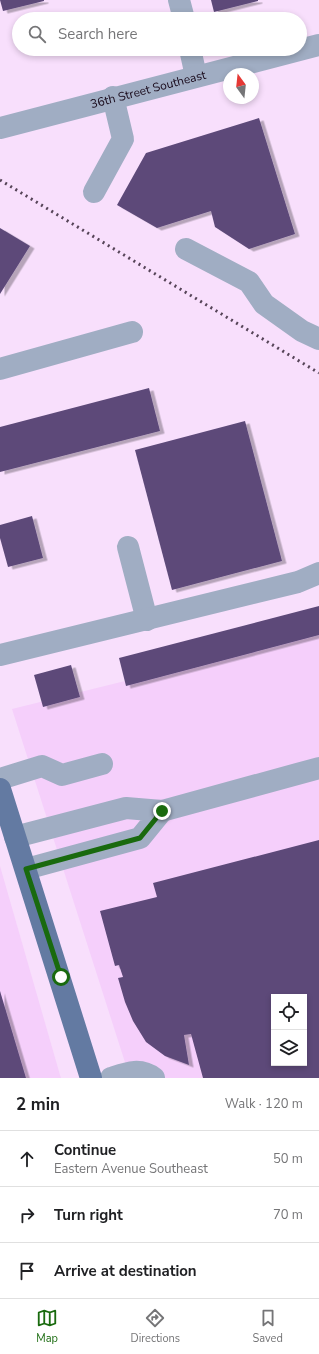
<!DOCTYPE html>
<meta charset="utf-8">
<style>
:root{--surface:#fff;--page:#f2f2f2;--text:#202124;--muted:#757577;--line:#e0e0e0;--accent:#196a0e}
body{margin:0;font-family:"Nunito Sans",sans-serif;background:var(--page);color:var(--text)}
.controls{position:absolute;right:12px;bottom:12px;display:grid;overflow:hidden;border-radius:0px;box-shadow:0 2px 6px #0003}
.controls button{width:36px;height:36px;display:grid;place-items:center;padding:0;border:0;border-bottom:1px solid var(--line);background:var(--surface);color:var(--text);font:20px sans-serif}
.compass{position:absolute;left:223px;top:68px;width:36px;height:36px;border-radius:50%;background:var(--surface);box-shadow:0 2px 6px #0003;rotate:345deg}
.stop{position:absolute;width:12px;height:12px;margin:-9px;border:3px solid #196a0e;border-radius:50%;background:#fff}
.stop.end{background:#196a0e;border-color:#fff;box-shadow:0 1px 4px #0008}
.list{margin:0;padding:0;list-style:none}
h2{display:flex;justify-content:space-between;align-items:center;height:52px;margin:0;padding:0 16px;font-size:17px}
h2 small{font-size:13px;font-weight:400;color:var(--muted)}
.list li{display:grid;grid-template-columns:26px 1fr auto;gap:12px;align-items:center;box-sizing:border-box;height:56px;padding:0 16px;border-top:1px solid var(--line)}
.list b{display:block;font-size:15px;white-space:nowrap}
.list p{margin:0;font-size:13px;white-space:nowrap;color:var(--muted)}
.list em{font-size:13px;font-style:normal;color:var(--muted)}
.icon{flex:none;width:22px;height:22px;fill:none;stroke:currentColor;stroke-width:2;stroke-linecap:round;stroke-linejoin:round}
.map{position:relative;flex:none;width:319px;height:1078px;overflow:hidden}
.search{position:absolute;background:var(--surface);box-shadow:0 2px 6px #0003;left:12px;right:12px;top:12px;height:44px;display:flex;align-items:center;gap:10px;box-sizing:border-box;padding:0 14px;border-radius:22px;color:var(--muted);font-size:15px}
.sheet{height:220px;background:var(--surface)}
nav{display:flex;justify-content:space-around;align-items:center;box-sizing:border-box;height:56px;border-top:1px solid var(--line);background:var(--surface);font-size:11px;color:var(--muted)}
nav a{display:grid;justify-items:center;gap:2px}
nav .on{color:var(--accent)}
.map>svg:first-child{display:block}
</style>
<div class="map">
<svg width="319" height="1078" viewBox="0 0 319 1078">
<defs>
<filter id="shadow"><feDropShadow dx="4.5" dy="2.5" stdDeviation="0" flood-color="#0004"/></filter>
</defs>
<rect width="100%" height="100%" fill="#f8dffc"/>
<g fill="#f5cffb" fill-rule="evenodd">
<path d="M319,633V1078H130L12,709ZM274,997H304V1063H274Z"/>
<path d="M0,866L60,1075L61,1078H0Z"/>
</g>
<g fill="#5d4a79" fill-rule="evenodd" filter="url(#shadow)">
<path d="M0,0H44V1L3,11Z"/>
<path d="M211,0H258V1L214,12Z"/>
<path d="M259,118L295,234L249,249L215,227L211,211L157,228L117,205L146,153Z"/>
<path d="M0,228L30,246L0,294Z"/>
<path d="M149,388L160,431L0,472V427Z"/>
<path d="M245,421L282,561L172,590L135,450Z"/>
<path d="M32,516L43,558L8,567L0,538V525Z"/>
<path d="M319,606V635L126,686L119,658Z"/>
<path d="M71,665L80,697L43,707L34,675Z"/>
<path d="M319,840V1078H203L191,1034L184,1035L189,1065L165,1056L146,1042L133,1021L125,1002L118,978L123,977L119,965L115,966L100,911L157,897L153,883ZM274,997H304V1063H274Z"/>
<path d="M0,991L26,1078H0Z"/>
</g>
<g fill="none" stroke-linecap="round" stroke-linejoin="round">
<g stroke="#a0adc3" stroke-width="22">
<path d="M179,0L184,19"/>
<path d="M190,49L196,76"/>
<path id="s1" d="M0,128L319,45"/>
<path d="M94,192L123,139L113,97"/>
<path d="M186,249L249,282L264,304L302,331L319,339"/>
<path d="M0,369L132,332"/>
<path d="M128,547L147,620"/>
<path d="M0,655L298,582L319,573"/>
<path d="M0,779L42,766L62,775L102,764"/>
<path d="M162,811L319,768"/>
<path d="M15,837L126,808L162,811L140,838L26,869"/>
<path d="M111,1078C126,1073 140,1067 154,1078"/>
</g>
<path stroke="#637aa2" stroke-width="22" d="M0,789L91,1078"/>
<path stroke="#564458" stroke-width="3" stroke-dasharray="2 4" stroke-linecap="butt" d="M0,180L319,373"/>
</g>
<g fill="none" stroke-linecap="round" stroke-linejoin="round">
<path stroke="#196a0e" stroke-width="5" d="M61,977L26,869L140,838L162,811"/>
</g>
<g text-anchor="middle" dominant-baseline="central" stroke-width="4" stroke-linejoin="round" paint-order="stroke">
<g font-size="12" fill="#170819" stroke="#fff">
<text stroke="none"><textPath href="#s1" startOffset="153">36th Street Southeast</textPath></text>
</g>
</g>
</svg>
<div class="controls">
<button><svg class="icon" aria-label="locate" viewBox="0 0 24 24"><circle cx="12" cy="12" r="6"/><path d="M12 2v4M12 18v4M2 12h4M18 12h4"/></svg></button>
<button><svg class="icon" aria-label="layers" viewBox="0 0 24 24"><path d="M12 4l9 5-9 5-9-5zM3 14l9 5 9-5"/></svg></button>
</div>
<svg class="compass" viewBox="-18 -18 36 36"><path d="M0-13l5 13h-10z" fill="#e53935"/><path d="M0 13l5-13h-10z" fill="#757577"/></svg>
<div class="stop" style="left:61px;top:977px"></div>
<div class="stop end" style="left:162px;top:811px"></div>
<div class="search"><svg class="icon" aria-label="search" viewBox="0 0 24 24"><circle cx="10" cy="10" r="6"/><path d="M15 15l6 6"/></svg>Search here</div>
</div>
<section class="sheet">
<h2>2 min<small>Walk · 120 m</small></h2>
<ul class="list">
<li><svg class="icon" aria-label="ahead" viewBox="0 0 24 24"><path d="M12 20V5M6 11l6-6 6 6"/></svg><div><b>Continue</b><p>Eastern Avenue Southeast</p></div><em>50 m</em></li>
<li><svg class="icon" aria-label="right" viewBox="0 0 24 24"><path d="M7 20v-9h11M14 6l5 5-5 5"/></svg><div><b>Turn right</b></div><em>70 m</em></li>
<li><svg class="icon" aria-label="arrive" viewBox="0 0 24 24"><path d="M6 21V4h12l-3 4 3 4H6"/></svg><div><b>Arrive at destination</b></div></li>
</ul>
</section>
<nav>
<a class="on"><svg class="icon" aria-label="map" viewBox="0 0 24 24"><path d="M3 6l6-2 6 2 6-2v14l-6 2-6-2-6 2zM9 4v14M15 6v14"/></svg>Map</a>
<a><svg class="icon" aria-label="directions" viewBox="0 0 24 24"><path d="M12 3l9 9-9 9-9-9zM9 14v-3h6M13 9l2 2-2 2"/></svg>Directions</a>
<a><svg class="icon" aria-label="saved" viewBox="0 0 24 24"><path d="M7 4h10v16l-5-4-5 4z"/></svg>Saved</a>
</nav>
